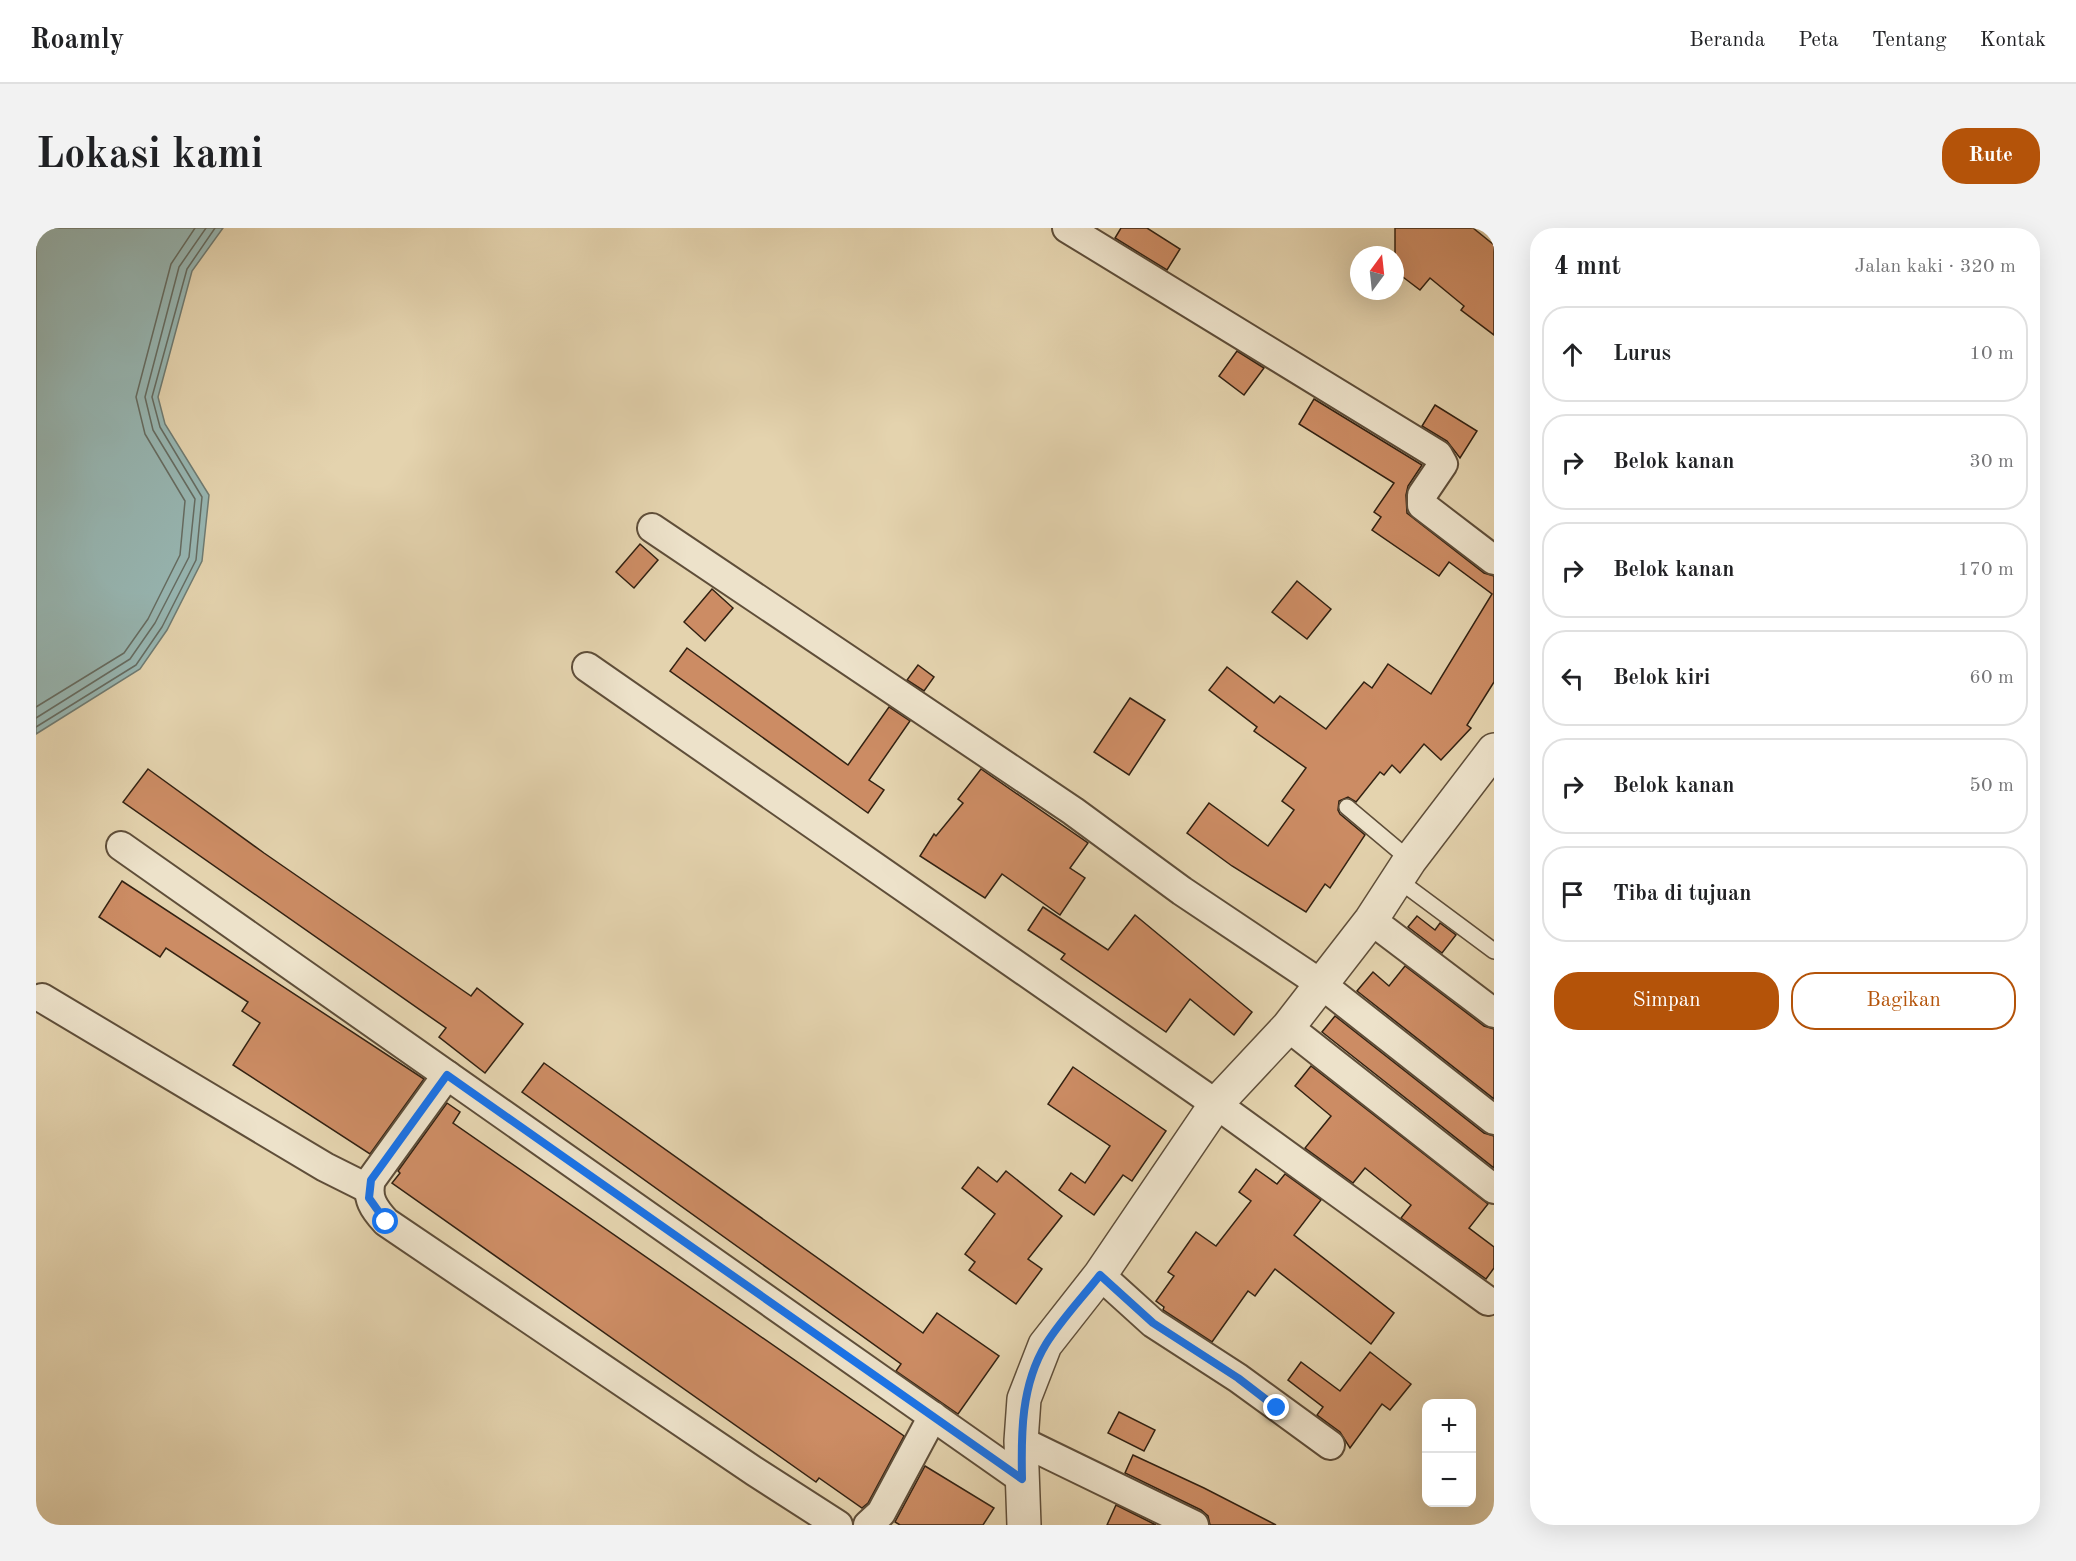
<!DOCTYPE html>
<html lang="id">
<meta charset="utf-8">
<style>
:root{--surface:#fff;--page:#f2f2f2;--text:#202124;--muted:#757577;--line:#e0e0e0;--accent:#b45309}
body{margin:0;font-family:"Old Standard TT",serif;background:var(--page);color:var(--text)}
.controls{position:absolute;right:18px;bottom:18px;display:grid;overflow:hidden;border-radius:12px;box-shadow:0 6px 24px #0002}
.controls button{width:54px;height:54px;display:grid;place-items:center;padding:0;border:0;border-bottom:2px solid var(--line);background:var(--surface);color:var(--text);font:30px sans-serif}
.compass{position:absolute;left:1314px;top:18px;width:54px;height:54px;border-radius:50%;background:var(--surface);box-shadow:0 6px 24px #0002;rotate:15deg}
.stop{position:absolute;width:18px;height:18px;margin:-14px;border:4px solid #1a73e8;border-radius:50%;background:#fff}
.stop.end{background:#1a73e8;border-color:#fff;box-shadow:0 2px 6px #0008}
.list{margin:0;padding:0;list-style:none}
h2{display:flex;justify-content:space-between;align-items:center;height:78px;margin:0;padding:0 24px;font-size:26px}
h2 small{font-size:20px;font-weight:400;color:var(--muted)}
.list li{display:grid;grid-template-columns:39px 1fr auto;gap:18px;align-items:center;box-sizing:border-box;height:96px;margin:0 12px 12px;padding:0 12px;border:2px solid var(--line);border-radius:24px}
.list b{display:block;font-size:22px;white-space:nowrap}
.list em{font-size:20px;font-style:normal;color:var(--muted)}
.actions{display:flex;gap:12px;padding:18px 24px}
.actions a{flex:1;padding:14px 0;border:2px solid var(--accent);border-radius:24px;text-align:center;font-size:21px;color:var(--accent)}
.actions .main{background:var(--accent);color:#fff}
.icon{flex:none;width:33px;height:33px;fill:none;stroke:currentColor;stroke-width:2;stroke-linecap:round;stroke-linejoin:round}
.map{position:relative;flex:none;width:1458px;height:1297px;overflow:hidden;border-radius:24px}
header{display:flex;align-items:center;gap:36px;box-sizing:border-box;height:84px;padding:0 30px;background:var(--surface);border-bottom:2px solid var(--line)}
header strong{font-size:28px}
nav{display:flex;gap:33px;margin-inline-start:auto;font-size:21px}
.intro{display:flex;align-items:center;justify-content:space-between;box-sizing:border-box;height:144px;padding:0 36px}
h1{margin:0;font-size:42px}
.button{padding:15px 27px;border-radius:24px;background:var(--accent);color:#fff;font-size:21px;font-weight:700}
main{display:flex;gap:36px;padding:0 36px}
aside{flex:1;background:var(--surface);border-radius:24px;box-shadow:0 6px 24px #0002}
.map>svg:first-child{display:block}
</style>
<header>
<strong>Roamly</strong>
<nav><a>Beranda</a><a>Peta</a><a>Tentang</a><a>Kontak</a></nav>
</header>
<div class="intro"><h1>Lokasi kami</h1><a class="button">Rute</a></div>
<main>
<div class="map">
<svg width="1458" height="1297" viewBox="0 0 1458 1297">
<rect width="100%" height="100%" fill="#e4d3ae"/>
<filter id="stains"><feTurbulence type="fractalNoise" baseFrequency=".00333" numOctaves="4"/><feColorMatrix values="0 0 0 0 .2 0 0 0 0 .09 0 0 0 0 .02 0 0 0 .5 -.17"/></filter>
<radialGradient id="worn" r=".72"><stop offset=".6" stop-color="#630" stop-opacity="0"/><stop offset="1" stop-color="#630" stop-opacity=".3"/></radialGradient>
<path fill="#97b6b2" stroke="#6f7b72" stroke-width="1.5" d="M0,0H187L156,43L122,169L129,196L173,267L166,333L131,402L104,441L0,506Z"/>
<g fill="none" stroke-linecap="round" stroke-linejoin="round">
<g stroke="#656c62" stroke-width="1.5">
<path d="M0,479L88,425L112,391L144,327L149,273L109,206L100,169L135,36L159,0"/>
<path d="M0,490L94,431L119,395L153,329L159,271L117,202L109,169L143,39L170,0"/>
<path d="M0,499L100,437L126,399L160,332L166,269L124,199L116,169L151,41L179,0"/>
</g>
</g>
<g fill="#cc8c64" stroke="#332212" stroke-width="1.5">
<path d="M1085,0H1111L1144,21L1131,42L1079,10Z"/>
<path d="M1359,0H1437L1458,17V107L1425,82L1428,78L1394,50L1384,62L1359,43Z"/>
<path d="M1201,123L1228,140L1208,167L1183,148Z"/>
<path d="M1278,171L1386,237L1372,258L1370,267L1371,285L1448,345L1458,348V454L1431,497L1435,500L1405,532L1388,516L1364,545L1356,537L1348,547L1344,544L1320,574L1312,569L1303,573L1302,582L1304,586L1329,607L1294,660L1289,656L1270,684L1196,638L1151,605L1173,575L1232,618L1258,582L1246,573L1270,540L1218,503L1221,499L1173,462L1191,439L1238,475L1244,468L1290,501L1328,454L1336,460L1352,436L1395,466L1456,366L1413,334L1403,348L1336,302L1345,289L1338,284L1358,255L1263,196Z"/>
<path d="M1399,177L1441,203L1424,230L1411,213L1386,198Z"/>
<path d="M604,316L622,332L598,360L580,344Z"/>
<path d="M1261,353L1295,381L1271,411L1236,384Z"/>
<path d="M676,361L697,380L669,413L648,394Z"/>
<path d="M651,420L812,537L853,479L874,493L833,552L848,562L832,585L634,443Z"/>
<path d="M882,437L898,449L888,463L871,452Z"/>
<path d="M1094,470L1129,492L1093,547L1058,524Z"/>
<path d="M112,541L228,625L435,768L441,760L487,796L449,845L403,809L410,800L87,574Z"/>
<path d="M945,541L1052,615L1034,640L1049,650L1024,687L966,646L949,670L884,628L898,606L900,608L927,575L922,571Z"/>
<path d="M86,653L388,851L334,926L197,837L224,795L206,783L212,774L130,720L124,729L63,689Z"/>
<path d="M1007,679L1072,722L1099,687L1216,784L1198,807L1154,771L1130,804L1025,731L1029,726L992,702Z"/>
<path d="M1381,688L1399,702L1404,695L1420,707L1406,725L1372,699Z"/>
<path d="M1369,738L1448,798L1458,801V871L1321,763L1337,744L1353,758Z"/>
<path d="M1299,788L1448,905L1458,908V940L1286,804Z"/>
<path d="M508,835L887,1105L901,1085L963,1128L922,1186L860,1143L865,1136L486,864Z"/>
<path d="M1275,838L1452,976L1433,1000L1458,1019V1040L1450,1051L1365,990L1375,977L1329,940L1317,955L1269,920L1295,888L1259,858Z"/>
<path d="M1037,839L1130,903L1096,953L1087,947L1058,987L1023,962L1035,945L1049,955L1074,918L1012,876Z"/>
<path d="M411,875L424,884L417,895L868,1208L832,1275L826,1280L783,1250L780,1254L356,955L364,945L362,943Z"/>
<path d="M942,939L961,954L970,943L1026,988L992,1031L1006,1041L980,1076L933,1042L939,1034L929,1026L959,986L926,960Z"/>
<path d="M1220,941L1241,956L1249,946L1285,972L1258,1007L1358,1085L1335,1116L1239,1041L1219,1068L1212,1063L1176,1114L1127,1082L1128,1079L1120,1073L1138,1048L1132,1044L1160,1004L1180,1018L1215,973L1203,964Z"/>
<path d="M1334,1124L1375,1156L1354,1182L1346,1176L1314,1220L1304,1204L1281,1187L1287,1179L1252,1152L1265,1134L1304,1163Z"/>
<path d="M1083,1184L1119,1202L1108,1223L1072,1205Z"/>
<path d="M1097,1227L1168,1260L1240,1297H1174L1172,1288L1165,1282L1089,1245Z"/>
<path d="M889,1238L958,1280L947,1297H864L859,1294Z"/>
<path d="M1080,1277L1120,1297H1071Z"/>
</g>
<g fill="none" stroke-linecap="round" stroke-linejoin="round">
<defs>
<g id="service">
<path d="M1311,579L1374,632"/>
<path d="M1361,651L1458,723"/>
</g>
<g id="minor">
<path d="M1031,0L1402,227L1407,236L1386,267V277L1458,332"/>
<path d="M616,300L1037,583L1146,663L1285,756L1458,892"/>
<path d="M551,439L1180,876L1452,1073"/>
<path d="M85,618L986,1251"/>
<path d="M1335,692L1458,785"/>
<path d="M6,770L289,939L333,961"/>
<path d="M1252,799L1458,961"/>
<path d="M411,847L335,952C330,970 338,981 350,994L718,1243L802,1297"/>
<path d="M1064,1047L1117,1095L1202,1150L1294,1217"/>
<path d="M985,1213L1158,1297"/>
<path d="M832,1297L845,1285L897,1188"/>
</g>
<path id="tertiary" d="M988,1297L985,1213L988,1171L1009,1117L1064,1047L1180,876L1252,799L1335,692L1374,632L1458,522"/>
</defs>
<use href="#service" stroke="#5f4e39" stroke-width="18"/>
<use href="#minor" stroke="#5f4e39" stroke-width="32"/>
<use href="#tertiary" stroke="#5f4e39" stroke-width="36"/>
<use href="#service" stroke="#ede2ca" stroke-width="15"/>
<use href="#minor" stroke="#ede2ca" stroke-width="28"/>
<use href="#tertiary" stroke="#ede2ca" stroke-width="33"/>
</g>
<g fill="none" stroke-linecap="round" stroke-linejoin="round">
<path stroke="#1a73e8" stroke-width="8" d="M350,994L333,970L335,952L411,847L986,1251C985,1206 985,1157 1010,1116C1025,1092 1046,1070 1064,1047L1117,1095L1202,1150L1241,1180"/>
</g>
<rect width="100%" height="100%" filter="url(#stains)"/>
<rect width="100%" height="100%" fill="url(#worn)"/>
</svg>
<div class="controls">
<button>+</button>
<button>−</button>
</div>
<svg class="compass" viewBox="-18 -18 36 36"><path d="M0-13l5 13h-10z" fill="#e53935"/><path d="M0 13l5-13h-10z" fill="#757577"/></svg>
<div class="stop" style="left:350px;top:994px"></div>
<div class="stop end" style="left:1241px;top:1180px"></div>
</div>
<aside>
<h2>4 mnt<small>Jalan kaki · 320 m</small></h2>
<ul class="list">
<li><svg class="icon" aria-label="ahead" viewBox="0 0 24 24"><path d="M12 20V5M6 11l6-6 6 6"/></svg><div><b>Lurus</b></div><em>10 m</em></li>
<li><svg class="icon" aria-label="right" viewBox="0 0 24 24"><path d="M7 20v-9h11M14 6l5 5-5 5"/></svg><div><b>Belok kanan</b></div><em>30 m</em></li>
<li><svg class="icon" aria-label="right" viewBox="0 0 24 24"><path d="M7 20v-9h11M14 6l5 5-5 5"/></svg><div><b>Belok kanan</b></div><em>170 m</em></li>
<li><svg class="icon" aria-label="left" viewBox="0 0 24 24"><path d="M17 20v-9H6M10 6l-5 5 5 5"/></svg><div><b>Belok kiri</b></div><em>60 m</em></li>
<li><svg class="icon" aria-label="right" viewBox="0 0 24 24"><path d="M7 20v-9h11M14 6l5 5-5 5"/></svg><div><b>Belok kanan</b></div><em>50 m</em></li>
<li><svg class="icon" aria-label="arrive" viewBox="0 0 24 24"><path d="M6 21V4h12l-3 4 3 4H6"/></svg><div><b>Tiba di tujuan</b></div></li>
</ul>
<div class="actions"><a class="main">Simpan</a><a>Bagikan</a></div>
</aside>
</main>
